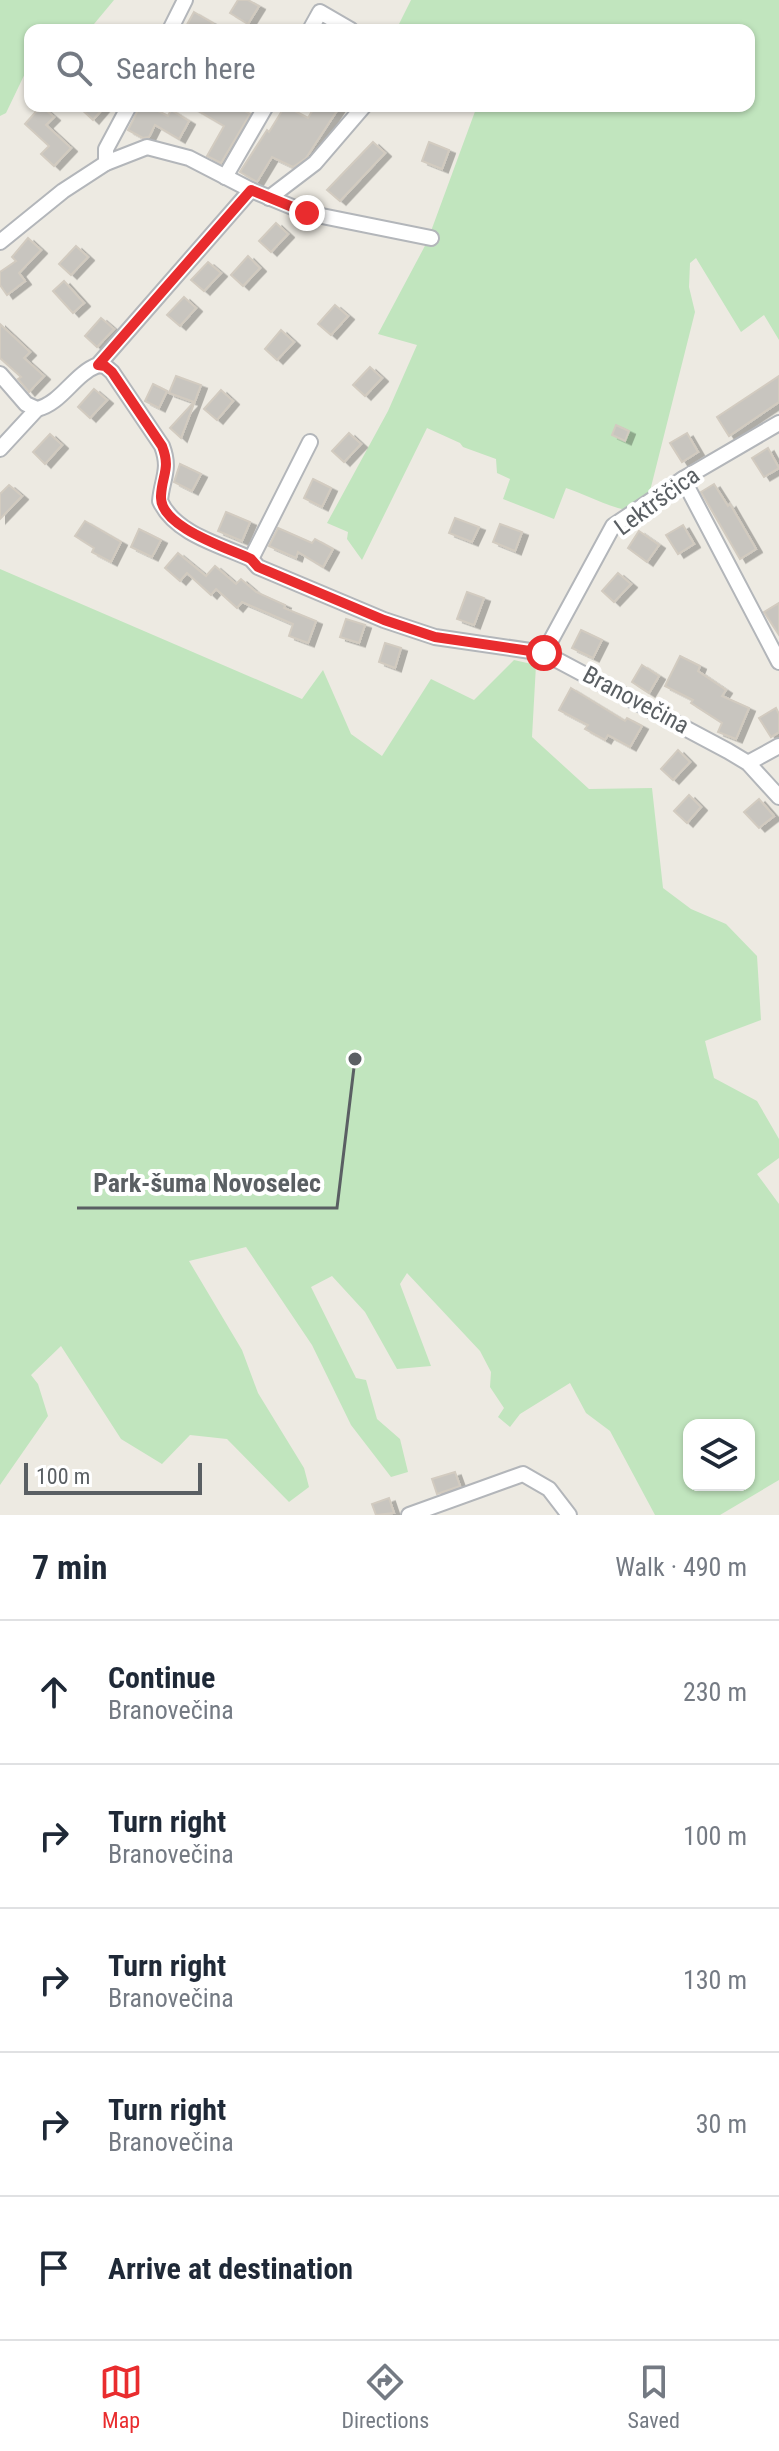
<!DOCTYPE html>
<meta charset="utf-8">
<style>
:root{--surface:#fff;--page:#f2f2f3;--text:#1f2937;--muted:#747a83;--line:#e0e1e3;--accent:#e92c2e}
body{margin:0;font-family:"Roboto Condensed",sans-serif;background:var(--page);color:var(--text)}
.controls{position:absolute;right:24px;bottom:24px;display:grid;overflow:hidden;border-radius:16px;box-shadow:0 2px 6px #0004}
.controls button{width:72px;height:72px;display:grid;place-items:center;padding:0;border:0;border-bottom:2px solid var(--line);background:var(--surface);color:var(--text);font:40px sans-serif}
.scale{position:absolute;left:24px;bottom:20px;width:178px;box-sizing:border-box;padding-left:8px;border:4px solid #5a5f63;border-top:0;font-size:22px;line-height:28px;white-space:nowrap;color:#5a5f63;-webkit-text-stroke:6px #fff;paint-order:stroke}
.stop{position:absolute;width:24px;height:24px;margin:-18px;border:6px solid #e92c2e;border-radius:50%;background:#fff}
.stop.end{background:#e92c2e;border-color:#fff;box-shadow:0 2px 8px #0008}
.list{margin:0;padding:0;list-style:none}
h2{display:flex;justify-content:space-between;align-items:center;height:104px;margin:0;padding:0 32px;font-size:34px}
h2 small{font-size:26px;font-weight:400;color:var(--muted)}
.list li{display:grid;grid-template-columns:52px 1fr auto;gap:24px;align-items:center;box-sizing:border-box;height:144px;padding:0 32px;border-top:2px solid var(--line)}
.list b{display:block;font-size:30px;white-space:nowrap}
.list p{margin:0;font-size:26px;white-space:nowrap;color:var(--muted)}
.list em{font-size:26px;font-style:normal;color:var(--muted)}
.icon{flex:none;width:44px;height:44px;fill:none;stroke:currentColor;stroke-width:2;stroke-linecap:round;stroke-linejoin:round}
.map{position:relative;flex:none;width:779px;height:1515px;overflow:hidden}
.search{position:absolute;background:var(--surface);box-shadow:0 2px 6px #0004;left:24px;right:24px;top:24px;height:88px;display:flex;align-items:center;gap:20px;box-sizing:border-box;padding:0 28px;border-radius:16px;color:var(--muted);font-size:30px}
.sheet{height:824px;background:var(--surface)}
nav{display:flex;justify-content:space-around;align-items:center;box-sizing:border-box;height:112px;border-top:2px solid var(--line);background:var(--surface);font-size:22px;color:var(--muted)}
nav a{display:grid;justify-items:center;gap:4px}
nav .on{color:var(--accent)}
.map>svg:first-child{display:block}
</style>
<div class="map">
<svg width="779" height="1515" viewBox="0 0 779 1515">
<defs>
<filter id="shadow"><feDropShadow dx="6" dy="3.5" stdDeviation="0" flood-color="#0004"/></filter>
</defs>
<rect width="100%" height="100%" fill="#edeae2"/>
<g fill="#c1e5be" fill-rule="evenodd">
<path d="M0,0H114L89,30H30V63L6,113L0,116Z"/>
<path d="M411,0H779V340L764,315L741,332L696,258L690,263L689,287L695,312L649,495L626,510C604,505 587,495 566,488L554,519L503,499L510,479L497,473L496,459L463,447L460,443L427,428L362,560L347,539L348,532L327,523L388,411L417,345L378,334L427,242L477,106H749V30H396Z"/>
<path d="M0,569L302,699L323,670L351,734L382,756L431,679L474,700L514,660L536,665L532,737L589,789L652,788L663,888L691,909L726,924L757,956L761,1020L705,1041L714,1078L757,1101L779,1139V1158L757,1174L779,1204V1480L720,1515H655L610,1431L586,1413L570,1383L520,1414L510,1427L498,1417L504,1408L490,1387L491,1372L480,1351L407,1273L400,1284L431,1366L397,1369L365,1312L332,1276L311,1287L356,1378L366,1380L377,1419L400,1439L408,1472L391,1477L351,1425L312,1345L246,1247L189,1261L242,1350L258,1393L304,1468L309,1487L289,1502L227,1439L190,1435L162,1464L121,1439L61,1346L31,1375L38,1384L48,1416L0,1485ZM689,1425H749V1485H689Z"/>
</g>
<g fill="#c8c5bf" stroke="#d2cbc0" stroke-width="2" filter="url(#shadow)">
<path d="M238,0H248L259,6L248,24L230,13Z"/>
<path d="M194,12L213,23L208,30H184Z"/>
<path d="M41,106L54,117L46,125L71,148L54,166L41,154L49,146L25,124Z"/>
<path d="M78,106H105L93,120Z"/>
<path d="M140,106H148L168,116L171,110L189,121L179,139L155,125L149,137L143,138L128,130Z"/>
<path d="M190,106H236L250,114L221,163L207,156L224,126Z"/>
<path d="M285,106L308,118L315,106H340L306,158L293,167L272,157L257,182L240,172L267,130L269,132Z"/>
<path d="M373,142L385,153L340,201L327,190Z"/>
<path d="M429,142L449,150L442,169L422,161Z"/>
<path d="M276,223L288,234L271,252L259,241Z"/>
<path d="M28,238L41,250L19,273L25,281L7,295L0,285V272L16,261L12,257Z"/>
<path d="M76,246L88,257L71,275L59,264Z"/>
<path d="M248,256L260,268L243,286L231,275Z"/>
<path d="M208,262L221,273L204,291L191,280Z"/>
<path d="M64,281L84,303L73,313L53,291Z"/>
<path d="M184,297L196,308L180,326L167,315Z"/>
<path d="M335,305L348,316L331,335L318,324Z"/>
<path d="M101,318L114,329L97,347L85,336Z"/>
<path d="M0,324L30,352L24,358L44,376L29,392L18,379L21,377L0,358Z"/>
<path d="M281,330L294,342L277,360L265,349Z"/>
<path d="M370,367L382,378L365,396L353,385Z"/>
<path d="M176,376L201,385L181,438L170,428L194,402L169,393Z"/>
<path d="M779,376V402L729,436L717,417Z"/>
<path d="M153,384L167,391L159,408L145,401Z"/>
<path d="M94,389L107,400L90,418L78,407Z"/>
<path d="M221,390L233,401L217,420L204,409Z"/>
<path d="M616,425L629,431L625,441L612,435Z"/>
<path d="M349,433L361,444L344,462L332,451Z"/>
<path d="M687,433L698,452L682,462L670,443Z"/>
<path d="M50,434L62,445L45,464L33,452Z"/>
<path d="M768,448L779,468L764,477L752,458Z"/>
<path d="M180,464L201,474L192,491L174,482Z"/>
<path d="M313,479L331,488L322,507L304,498Z"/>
<path d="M714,484L728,506L730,504L756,549L740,559L701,492Z"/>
<path d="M9,485L22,496L0,519V494Z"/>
<path d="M226,512L250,522L242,541L218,531Z"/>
<path d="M455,518L479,527L472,542L449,533Z"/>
<path d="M85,521L121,542L111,562L92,552L94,548L75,536Z"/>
<path d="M500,524L522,532L515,551L493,542Z"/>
<path d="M683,525L694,544L678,554L666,535Z"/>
<path d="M278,528L312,543L315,539L333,549L323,567L298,552L296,558L269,546Z"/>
<path d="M139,529L161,540L152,557L131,547Z"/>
<path d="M639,531L659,545L647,562L628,548Z"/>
<path d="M178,553L206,576L215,566L236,584L241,579L256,592L285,605L284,608L316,621L308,643L289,636L293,624L242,602L237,608L216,589L211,595L187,573L180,581L165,568Z"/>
<path d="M618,573L631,584L614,602L602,591Z"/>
<path d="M467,592L484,598L474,625L457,619Z"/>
<path d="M779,603V635L764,612Z"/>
<path d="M346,619L365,625L359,643L340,637Z"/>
<path d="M581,630L602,640L593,658L572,648Z"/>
<path d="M385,643L401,648L395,668L379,662Z"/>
<path d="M680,656L700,666L698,671L726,690L722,696L749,708L736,739L718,732L722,723L691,703L693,700L665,686Z"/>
<path d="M642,665L659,676L649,693L632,682Z"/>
<path d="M571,688L625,721L627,718L642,726L630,747L608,735L605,740L585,729L588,725L559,710Z"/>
<path d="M776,708L779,714V732L771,737L759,718Z"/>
<path d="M678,750L690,762L673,780L661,769Z"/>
<path d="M689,795L701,807L687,823L674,811Z"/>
<path d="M759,799L774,816L759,828L744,812Z"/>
<path d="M455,1472L460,1486L437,1494L432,1479Z"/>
<path d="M389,1498L394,1513L376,1515L372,1504Z"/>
</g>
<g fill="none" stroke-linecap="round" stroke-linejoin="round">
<defs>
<g id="street">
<path d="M170,30L185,0"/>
<path d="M310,30L320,12L351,30"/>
<path d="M106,163V149L129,106"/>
<path d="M225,177L266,106"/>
<path d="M269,198L315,163L364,106"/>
<path d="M0,242L63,191L106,163L147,147L189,158L251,190L307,213L431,238"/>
<path d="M98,365L105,366L112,372L162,446C171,470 162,478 160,501C175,534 221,545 251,559L258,567L384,620L435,637L544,653L728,751L748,763L779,797"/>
<path d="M0,374L26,404L37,409C62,403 74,374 98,365L251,190"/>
<path d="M0,449L37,409"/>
<path d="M683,479L779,662"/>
<path d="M251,559L310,442"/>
<path d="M544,653L613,526L683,479L779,423"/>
<path d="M748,763L779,746"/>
<path d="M409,1515L523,1474L549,1489L569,1515"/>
</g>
</defs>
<use href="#street" stroke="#b3b6ba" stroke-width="18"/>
<use href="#street" stroke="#fff" stroke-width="14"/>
</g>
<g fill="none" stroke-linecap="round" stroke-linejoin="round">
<path stroke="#e92c2e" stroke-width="10" d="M307,213L251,190L98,365L105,366L112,372L162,446C171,469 162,474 161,496C159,527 228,548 251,559L258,567L384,620L435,637L544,653"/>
</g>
<g text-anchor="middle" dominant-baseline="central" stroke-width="8" stroke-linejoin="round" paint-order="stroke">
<g font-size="24" fill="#5a5f63" stroke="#fff">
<text transform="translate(657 501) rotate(-36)">Lektrščica</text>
<text transform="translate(636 700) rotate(28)">Branovečina</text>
</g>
</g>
<path fill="none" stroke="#5a5f63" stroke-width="3" d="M355 1059L337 1208H77"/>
<circle fill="#5a5f63" stroke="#fff" stroke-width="3" cx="355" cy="1059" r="8"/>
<g font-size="26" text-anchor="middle" font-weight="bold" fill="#5a5f63" stroke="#fff" stroke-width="8" stroke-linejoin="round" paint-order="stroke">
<text x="207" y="1192">Park-šuma Novoselec</text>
</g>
</svg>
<div class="controls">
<button><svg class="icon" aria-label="layers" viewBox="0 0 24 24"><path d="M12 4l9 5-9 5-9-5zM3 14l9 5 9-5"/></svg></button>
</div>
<div class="scale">100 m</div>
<div class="stop" style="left:544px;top:653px"></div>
<div class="stop end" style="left:307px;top:213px"></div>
<div class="search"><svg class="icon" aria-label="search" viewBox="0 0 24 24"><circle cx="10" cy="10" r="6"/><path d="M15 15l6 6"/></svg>Search here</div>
</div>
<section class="sheet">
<h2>7 min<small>Walk · 490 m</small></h2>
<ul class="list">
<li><svg class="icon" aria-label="ahead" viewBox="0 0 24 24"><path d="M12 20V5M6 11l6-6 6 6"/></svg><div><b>Continue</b><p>Branovečina</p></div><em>230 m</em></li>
<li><svg class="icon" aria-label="right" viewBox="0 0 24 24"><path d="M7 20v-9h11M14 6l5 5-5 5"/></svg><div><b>Turn right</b><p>Branovečina</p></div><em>100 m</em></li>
<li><svg class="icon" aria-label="right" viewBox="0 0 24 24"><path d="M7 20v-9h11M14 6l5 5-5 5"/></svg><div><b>Turn right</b><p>Branovečina</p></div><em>130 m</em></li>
<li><svg class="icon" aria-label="right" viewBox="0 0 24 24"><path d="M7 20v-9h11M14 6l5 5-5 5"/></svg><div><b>Turn right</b><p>Branovečina</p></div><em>30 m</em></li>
<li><svg class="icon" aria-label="arrive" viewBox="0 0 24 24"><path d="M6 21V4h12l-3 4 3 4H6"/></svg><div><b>Arrive at destination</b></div></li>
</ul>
</section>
<nav>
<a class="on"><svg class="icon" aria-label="map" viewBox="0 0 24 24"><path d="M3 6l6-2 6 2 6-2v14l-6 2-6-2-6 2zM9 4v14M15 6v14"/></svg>Map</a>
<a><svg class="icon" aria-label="directions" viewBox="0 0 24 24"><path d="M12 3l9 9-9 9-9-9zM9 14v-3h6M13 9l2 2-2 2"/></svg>Directions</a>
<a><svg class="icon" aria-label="saved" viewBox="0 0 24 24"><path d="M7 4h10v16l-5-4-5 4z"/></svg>Saved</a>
</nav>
